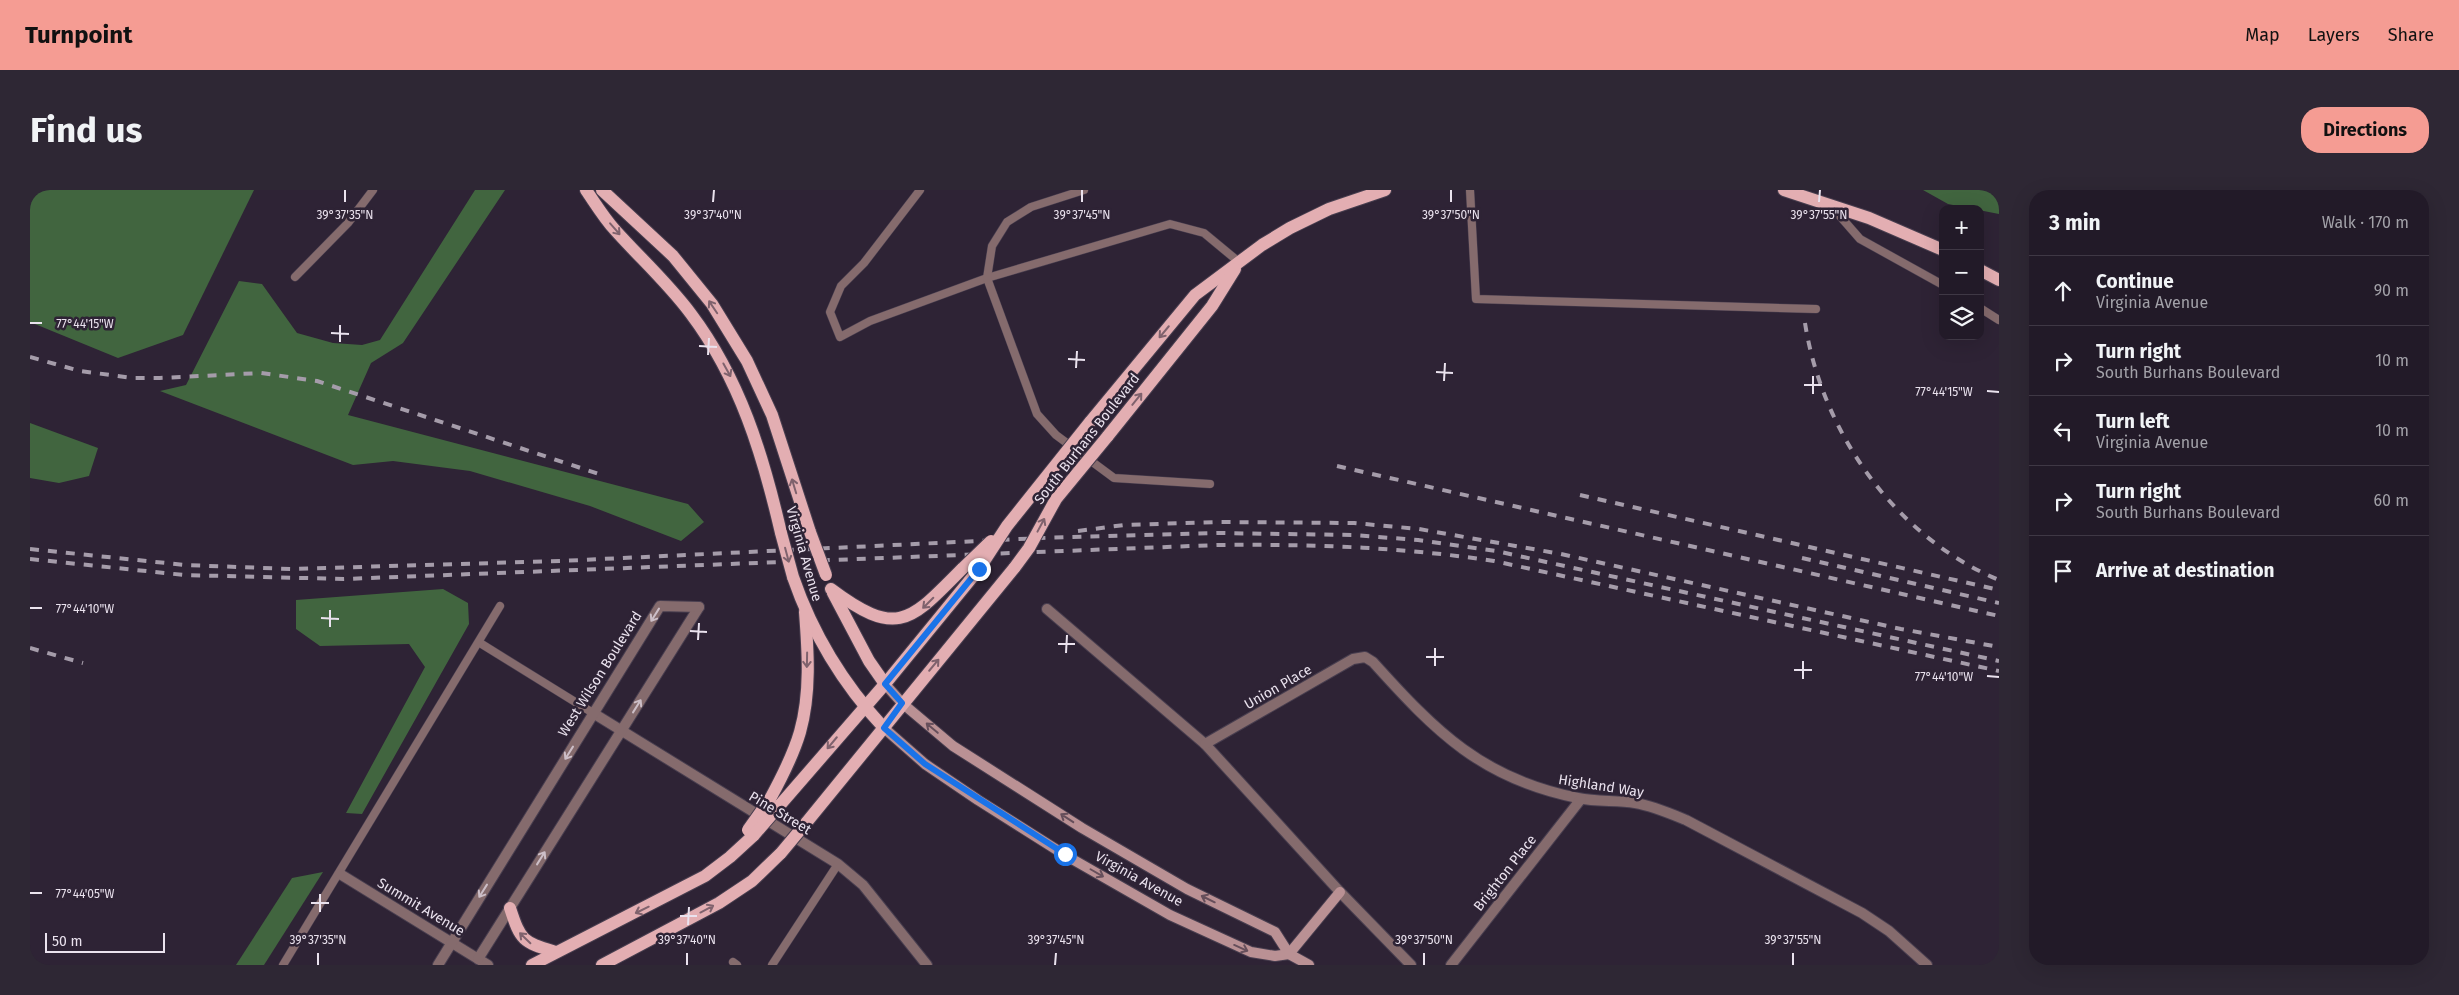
<!DOCTYPE html>
<meta charset="utf-8">
<style>
:root{--surface:#221a28;--page:#2e2734;--text:#f1f3f6;--muted:#a2a1a8;--line:#3f3845;--accent:#f59c93}
body{margin:0;font-family:"Fira Sans",sans-serif;background:var(--page);color:var(--text)}
.controls{position:absolute;right:15px;top:15px;display:grid;overflow:hidden;border-radius:10px;box-shadow:0 5px 20px #0002}
.controls button{width:45px;height:45px;display:grid;place-items:center;padding:0;border:0;border-bottom:1px solid var(--line);background:var(--surface);color:var(--text);font:25px sans-serif}
.scale{position:absolute;left:15px;bottom:12px;width:120px;box-sizing:border-box;padding-left:5px;border:2px solid #eae2ee;border-top:0;font-size:14px;line-height:18px;white-space:nowrap;color:#eae2ee;-webkit-text-stroke:4px #2e2335;paint-order:stroke}
.stop{position:absolute;width:15px;height:15px;margin:-11px;border:4px solid #1a73e8;border-radius:50%;background:#fff}
.stop.end{background:#1a73e8;border-color:#fff;box-shadow:0 1px 5px #0008}
.list{margin:0;padding:0;list-style:none}
h2{display:flex;justify-content:space-between;align-items:center;height:65px;margin:0;padding:0 20px;font-size:21px}
h2 small{font-size:16px;font-weight:400;color:var(--muted)}
.list li{display:grid;grid-template-columns:32px 1fr auto;gap:15px;align-items:center;box-sizing:border-box;height:70px;padding:0 20px;border-top:1px solid var(--line)}
.list b{display:block;font-size:19px;white-space:nowrap}
.list p{margin:0;font-size:16px;white-space:nowrap;color:var(--muted)}
.list em{font-size:16px;font-style:normal;color:var(--muted)}
.icon{flex:none;width:28px;height:28px;fill:none;stroke:currentColor;stroke-width:2;stroke-linecap:round;stroke-linejoin:round}
.map{position:relative;flex:none;width:1969px;height:775px;overflow:hidden;border-radius:20px}
header{display:flex;align-items:center;gap:30px;box-sizing:border-box;height:70px;padding:0 25px;background:var(--accent);color:#111}
header strong{font-size:24px}
nav{display:flex;gap:28px;margin-inline-start:auto;font-size:18px}
.intro{display:flex;align-items:center;justify-content:space-between;box-sizing:border-box;height:120px;padding:0 30px}
h1{margin:0;font-size:35px}
.button{padding:12px 22px;border-radius:20px;background:var(--accent);color:#111;font-size:18px;font-weight:700}
main{display:flex;gap:30px;padding:0 30px}
aside{flex:1;background:var(--surface);border-radius:20px;box-shadow:0 5px 20px #0002}
.map>svg:first-child{display:block}
</style>
<header>
<strong>Turnpoint</strong>
<nav><a>Map</a><a>Layers</a><a>Share</a></nav>
</header>
<div class="intro"><h1>Find us</h1><a class="button">Directions</a></div>
<main>
<div class="map">
<svg width="1969" height="775" viewBox="0 0 1969 775">
<rect width="100%" height="100%" fill="#2e2335"/>
<g fill="#41653f">
<path d="M0,0H224L153,145L88,168L0,132Z"/>
<path d="M445,0H475L373,153L341,173L318,225L658,314L674,332L651,351L560,316L440,281L363,271L323,275L130,201L156,195L209,91L232,94L267,143L303,153L332,155L350,150Z"/>
<path d="M1893,0H1969V24L1918,14Z"/>
<path d="M0,233L68,258L59,286L29,293L0,288Z"/>
<path d="M413,399L438,413L439,434L332,624L316,623L395,477L379,454L290,456L266,439V410Z"/>
<path d="M293,682L234,775H206L262,688Z"/>
</g>
<g fill="none" stroke-linecap="round" stroke-linejoin="round">
<defs>
<g id="lane">
<path d="M890,0L834,73L811,96L800,122L810,147L840,131L957,88L1140,34L1174,43L1209,72"/>
<path d="M1054,0L1001,17L977,32L962,56L957,88L1007,224L1026,245L1084,288L1180,294"/>
<path d="M1440,0L1446,109L1786,119"/>
<path d="M1802,17L1830,49L1913,95"/>
<path d="M265,87L318,33L343,0"/>
<path d="M1950,118L1969,130"/>
<path d="M450,453L563,523"/>
<path d="M703,772L707,775"/>
<path d="M253,775L470,416"/>
<path d="M742,775L808,674"/>
</g>
<g id="street">
<path d="M1017,419L1175,554L1310,702L1381,775"/>
<path d="M563,523L808,674L833,695L897,775"/>
<path d="M1175,554L1323,469L1335,467L1343,472C1406,542 1452,589 1548,608C1567,612 1587,610 1605,613C1623,616 1639,623 1656,630L1832,723L1859,741L1897,775"/>
<path d="M310,684L458,775"/>
<path d="M448,769L669,417"/>
<path d="M408,775L630,416L669,417"/>
<path d="M1421,775L1551,609"/>
</g>
<g id="secondary">
<path d="M855,494L872,513L923,556L1052,638L1157,699L1245,742L1259,764L1279,775"/>
<path d="M854,538L895,574L948,610L1035,665L1140,725L1221,762L1245,766L1259,764"/>
<path d="M1259,764L1310,702"/>
</g>
<g id="primary">
<path d="M556,0C565,13 574,28 585,40C610,68 638,93 661,124C710,189 733,265 751,343"/>
<path d="M572,0L643,66L682,114L717,171L742,225L780,342"/>
<path d="M1754,0L1839,28L1913,60"/>
<path d="M1950,80L1969,90"/>
<path d="M1060,232L1165,105L1232,55L1260,38L1299,19L1355,0"/>
<path d="M1077,247L1182,116L1205,79"/>
<path d="M763,387C783,445 812,493 854,538"/>
<path d="M801,399C869,450 881,430 933,378"/>
<path d="M803,403L839,471L855,494"/>
<path d="M740,609C752,587 763,566 770,542C781,503 778,461 775,422"/>
<path d="M750,615L855,494L949,379"/>
<path d="M776,633L985,377"/>
<path d="M480,718C491,752 493,752 526,762"/>
<path d="M502,775L675,686L700,667L724,645"/>
<path d="M572,775L689,713L722,691L751,663"/>
</g>
</defs>
<use href="#lane" stroke="#483e4f" stroke-width="9"/>
<use href="#street" stroke="#483e4f" stroke-width="12"/>
<use href="#secondary" stroke="#483e4f" stroke-width="12"/>
<use href="#primary" stroke="#483e4f" stroke-width="14"/>
<use href="#lane" stroke="#856b6d" stroke-width="8"/>
<use href="#street" stroke="#856b6d" stroke-width="10"/>
<use href="#secondary" stroke="#ba9194" stroke-width="10"/>
<use href="#primary" stroke="#e3aeb2" stroke-width="12"/>
<g stroke="#a59caa" stroke-width="4" stroke-dasharray="9 9" stroke-linecap="butt">
<path d="M1775,133C1792,242 1865,347 1969,390"/>
<path d="M0,167L50,181L103,188H130L231,183L287,191L569,284"/>
<path d="M1307,276L1969,426"/>
<path d="M1550,305L1969,400"/>
<path d="M1048,341L1094,335L1188,332L1324,333L1389,339L1531,364L1871,439L1969,457"/>
<path d="M0,359L155,375L261,379L530,371L1011,348L1188,343L1323,345L1388,350L1466,361L1969,471"/>
<path d="M1772,368L1969,413"/>
<path d="M0,369L154,385L314,389L1188,355C1281,354 1372,357 1464,371L1969,481"/>
<path d="M0,458L53,473"/>
</g>
<defs>
<g id="primary-bridge">
<path d="M780,342L796,385"/>
<path d="M751,343L763,387"/>
<path d="M985,377L999,358L1026,309L1077,247"/>
<path d="M933,378L961,351"/>
<path d="M949,379L977,336L1060,232"/>
<path d="M718,640L740,609"/>
<path d="M724,645L750,615"/>
<path d="M751,663L776,633"/>
</g>
</defs>
<use href="#primary-bridge" stroke="#483e4f" stroke-width="14" stroke-linecap="butt"/>
<use href="#primary-bridge" stroke="#e3aeb2" stroke-width="12"/>
</g>
<defs><path id="oneway-shaft" d="M-6 0H5M1.5-3L5.5 0L1.5 3" fill="none" stroke-width="1.6" stroke-linecap="round" stroke-linejoin="round" transform="scale(1.25)"/></defs>
<g stroke="#7f626d">
<use href="#oneway-shaft" transform="translate(585 39) rotate(49)"/>
<use href="#oneway-shaft" transform="translate(683 117) rotate(-124)"/>
<use href="#oneway-shaft" transform="translate(1134 142) rotate(130)"/>
<use href="#oneway-shaft" transform="translate(697 180) rotate(61)"/>
<use href="#oneway-shaft" transform="translate(1107 209) rotate(-51)"/>
<use href="#oneway-shaft" transform="translate(764 296) rotate(-107)"/>
<use href="#oneway-shaft" transform="translate(1011 335) rotate(-62)"/>
<use href="#oneway-shaft" transform="translate(757 365) rotate(75)"/>
<use href="#oneway-shaft" transform="translate(898 413) rotate(135)"/>
<use href="#oneway-shaft" transform="translate(777 470) rotate(91)"/>
<use href="#oneway-shaft" transform="translate(904 475) rotate(-50)"/>
<use href="#oneway-shaft" transform="translate(802 553) rotate(130)"/>
<use href="#oneway-shaft" transform="translate(677 719) rotate(-28)"/>
<use href="#oneway-shaft" transform="translate(612 720) rotate(154)"/>
<use href="#oneway-shaft" transform="translate(495 748) rotate(-136)"/>
</g>
<g stroke="#ccbec7">
<use href="#oneway-shaft" transform="translate(625 425) rotate(122)"/>
<use href="#oneway-shaft" transform="translate(607 516) rotate(-58)"/>
<use href="#oneway-shaft" transform="translate(539 563) rotate(122)"/>
<use href="#oneway-shaft" transform="translate(511 668) rotate(-58)"/>
<use href="#oneway-shaft" transform="translate(453 701) rotate(122)"/>
</g>
<g stroke="#664f5b">
<use href="#oneway-shaft" transform="translate(902 538) rotate(-140)"/>
<use href="#oneway-shaft" transform="translate(1037 628) rotate(-147)"/>
<use href="#oneway-shaft" transform="translate(1067 683) rotate(30)"/>
<use href="#oneway-shaft" transform="translate(1178 709) rotate(-154)"/>
<use href="#oneway-shaft" transform="translate(1211 758) rotate(24)"/>
</g>
<g fill="none" stroke-linecap="round" stroke-linejoin="round">
<path stroke="#1a73e8" stroke-width="6" d="M949,379L855,494L872,513L854,538L895,574L1035,664"/>
</g>
<path fill="none" stroke="#eae2ee" stroke-width="2" d="M315,12V0M683,12L684,0M1052,12V0M1421,12V0M1789,12L1790,0M0,133H12M301,143L319,144M310,152V135M669,156L687,157M678,165L679,148M1038,169L1055,170M1046,178L1047,161M1406,182L1423,183M1414,191L1415,173M1774,195H1792M1957,201L1969,202M1783,204V186M0,418H12M291,428L309,429M300,437V420M660,441L677,442M668,450L669,433M1028,454H1045M1036,463L1037,445M1396,467H1414M1405,476V458M1764,480H1782M1957,486L1969,487M1773,489V471M0,703H12M281,713H299M290,722V704M650,726H667M658,735L659,717M288,775V763M657,775V763M1025,775L1026,763M1394,775V763M1763,775V763"/>
<g text-anchor="middle" dominant-baseline="central" stroke-width="5" stroke-linejoin="round" paint-order="stroke">
<g font-size="14" fill="#eae2ee" stroke="#2e2335">
<text transform="translate(1057 249) rotate(-52)">South Burhans Boulevard</text>
<text transform="translate(774 364) rotate(74)">Virginia Avenue</text>
<text transform="translate(570 484) rotate(-58)">West Wilson Boulevard</text>
<text transform="translate(1248 497) rotate(-30)">Union Place</text>
<text transform="translate(1571 596) rotate(9)">Highland Way</text>
<text transform="translate(750 623) rotate(31)">Pine Street</text>
<text transform="translate(1475 683) rotate(-52)">Brighton Place</text>
<text transform="translate(1109 689) rotate(29)">Virginia Avenue</text>
<text transform="translate(391 717) rotate(31)">Summit Avenue</text>
</g>
</g>
<g font-size="12" text-anchor="middle" fill="#eae2ee" stroke="#2e2335" stroke-width="5" stroke-linejoin="round" paint-order="stroke">
<text x="315" y="29">39°37'35"N</text>
<text x="683" y="29">39°37'40"N</text>
<text x="1052" y="29">39°37'45"N</text>
<text x="1421" y="29">39°37'50"N</text>
<text x="1789" y="29">39°37'55"N</text>
<text x="55" y="138">77°44'15"W</text>
<text x="1914" y="206">77°44'15"W</text>
<text x="55" y="423">77°44'10"W</text>
<text x="1914" y="491">77°44'10"W</text>
<text x="55" y="708">77°44'05"W</text>
<text x="288" y="754">39°37'35"N</text>
<text x="657" y="754">39°37'40"N</text>
<text x="1026" y="754">39°37'45"N</text>
<text x="1394" y="754">39°37'50"N</text>
<text x="1763" y="754">39°37'55"N</text>
</g>
</svg>
<div class="controls">
<button>+</button>
<button>−</button>
<button><svg class="icon" aria-label="layers" viewBox="0 0 24 24"><path d="M12 4l9 5-9 5-9-5zM3 14l9 5 9-5"/></svg></button>
</div>
<div class="scale">50 m</div>
<div class="stop" style="left:1035px;top:664px"></div>
<div class="stop end" style="left:949px;top:379px"></div>
</div>
<aside>
<h2>3 min<small>Walk · 170 m</small></h2>
<ul class="list">
<li><svg class="icon" aria-label="ahead" viewBox="0 0 24 24"><path d="M12 20V5M6 11l6-6 6 6"/></svg><div><b>Continue</b><p>Virginia Avenue</p></div><em>90 m</em></li>
<li><svg class="icon" aria-label="right" viewBox="0 0 24 24"><path d="M7 20v-9h11M14 6l5 5-5 5"/></svg><div><b>Turn right</b><p>South Burhans Boulevard</p></div><em>10 m</em></li>
<li><svg class="icon" aria-label="left" viewBox="0 0 24 24"><path d="M17 20v-9H6M10 6l-5 5 5 5"/></svg><div><b>Turn left</b><p>Virginia Avenue</p></div><em>10 m</em></li>
<li><svg class="icon" aria-label="right" viewBox="0 0 24 24"><path d="M7 20v-9h11M14 6l5 5-5 5"/></svg><div><b>Turn right</b><p>South Burhans Boulevard</p></div><em>60 m</em></li>
<li><svg class="icon" aria-label="arrive" viewBox="0 0 24 24"><path d="M6 21V4h12l-3 4 3 4H6"/></svg><div><b>Arrive at destination</b></div></li>
</ul>
</aside>
</main>
